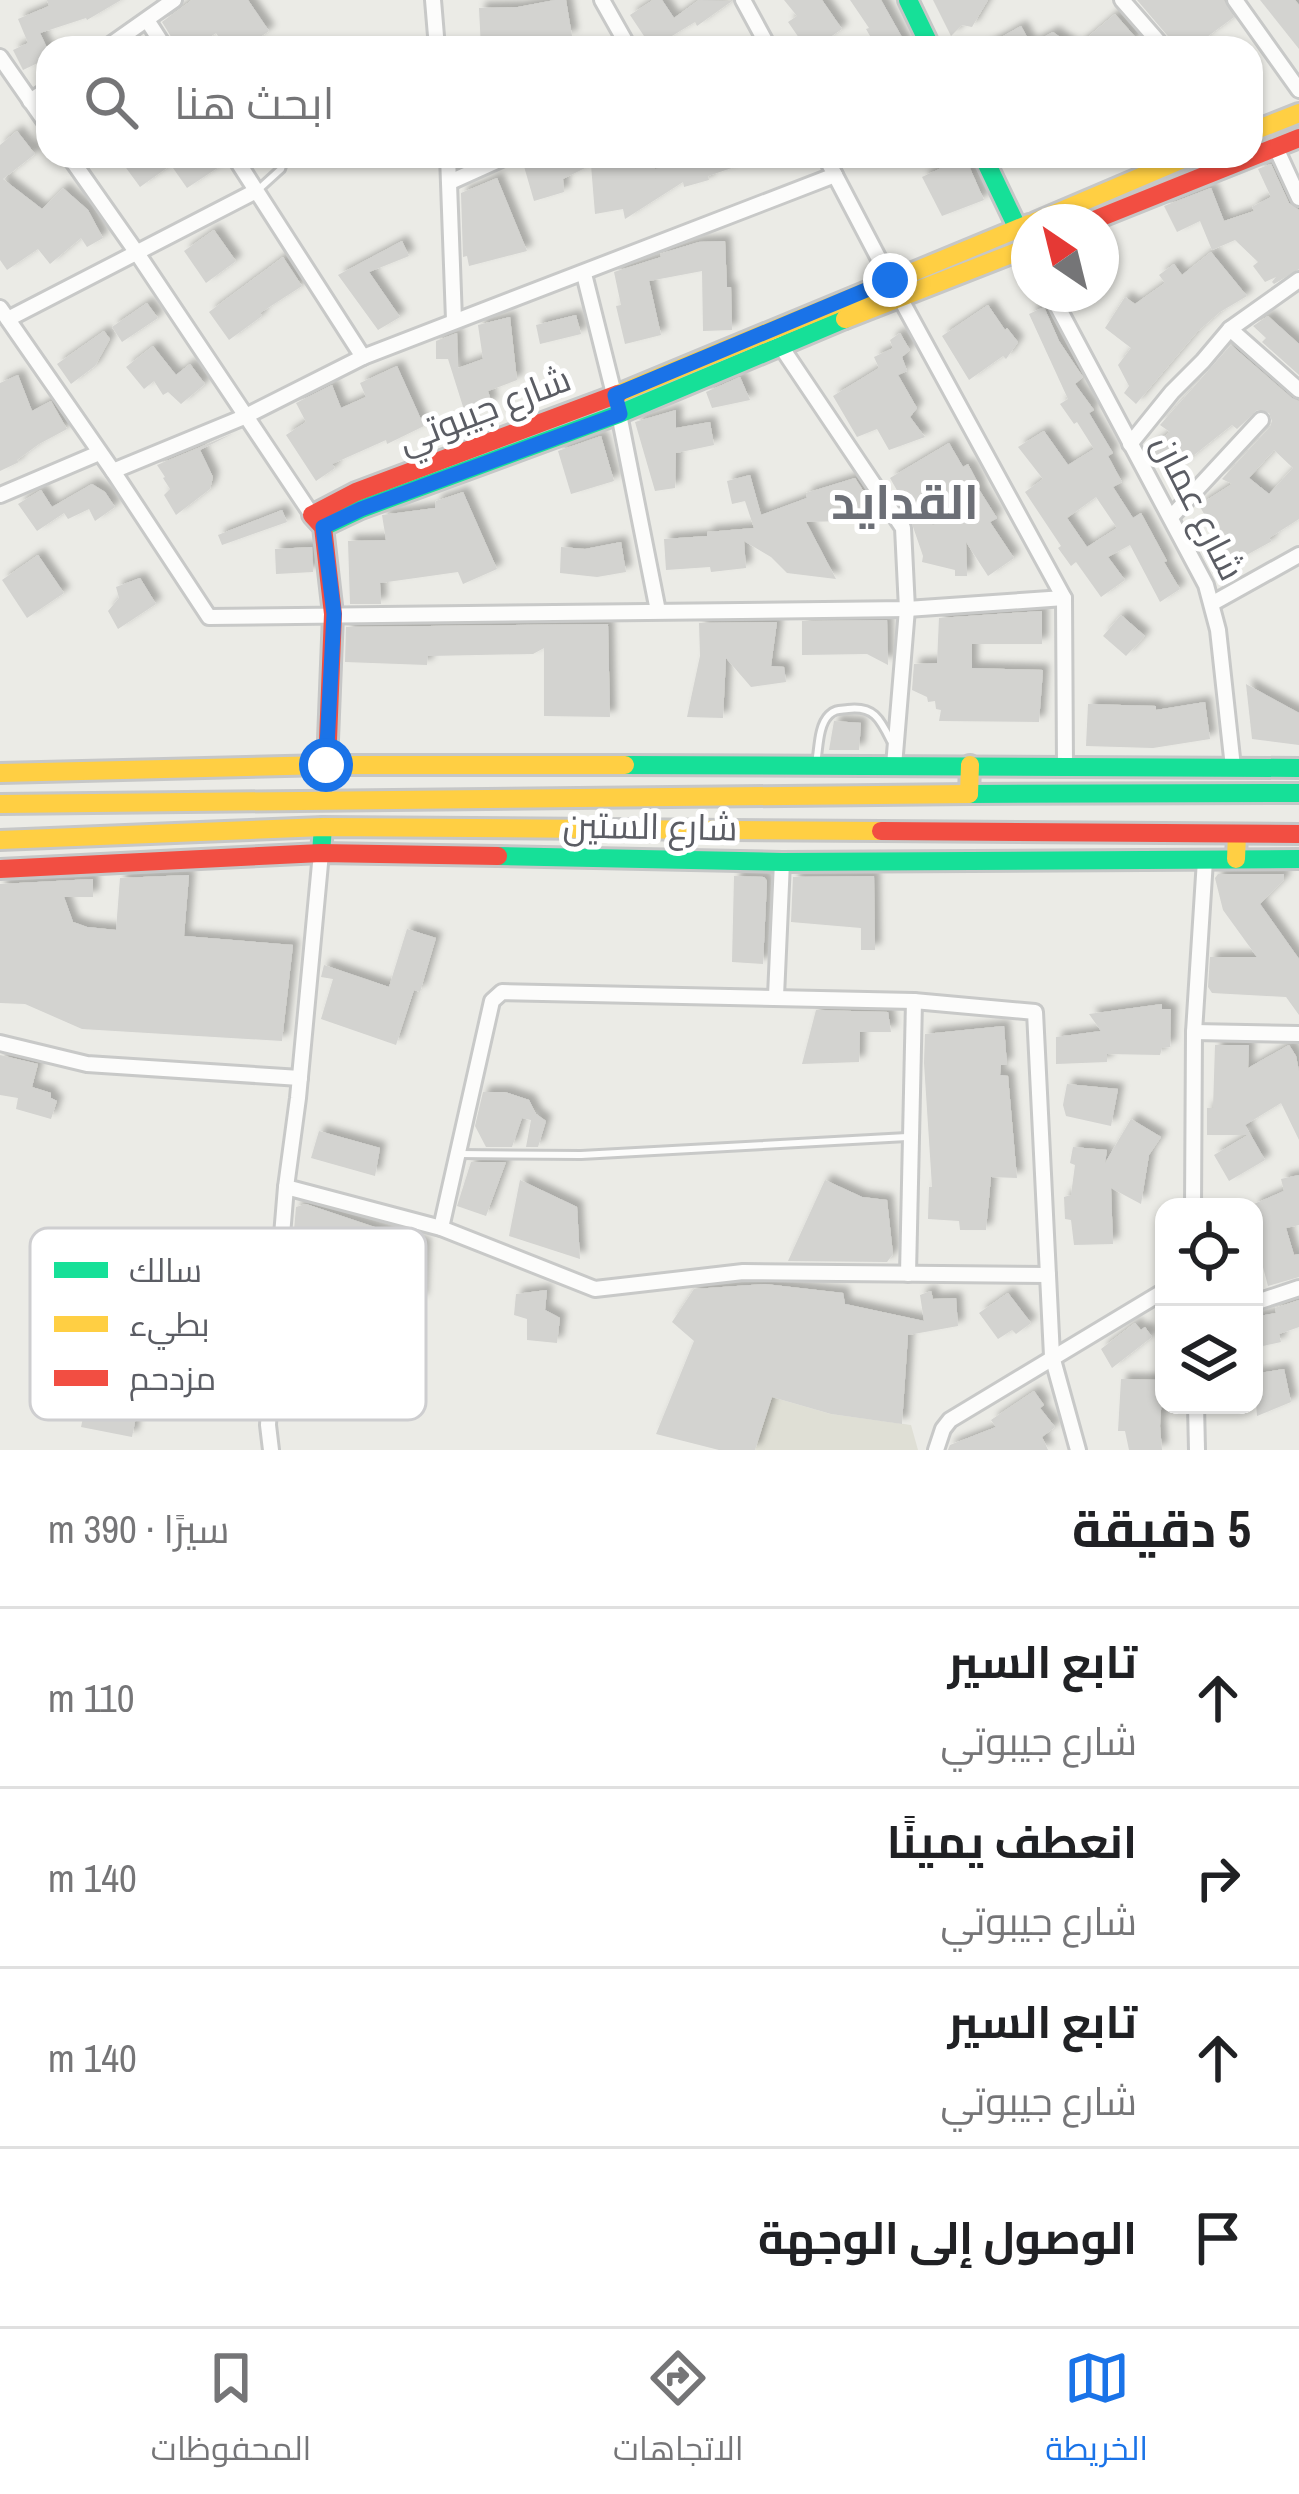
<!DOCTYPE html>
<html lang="ar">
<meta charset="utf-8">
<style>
:root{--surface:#fff;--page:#f6f6f6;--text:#202124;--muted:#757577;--line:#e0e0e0;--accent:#1a73e8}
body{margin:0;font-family:"Archivo Narrow",Cairo,sans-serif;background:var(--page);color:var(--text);direction:rtl}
.controls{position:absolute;right:36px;bottom:36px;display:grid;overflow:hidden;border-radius:24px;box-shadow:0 3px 9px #0004}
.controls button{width:108px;height:108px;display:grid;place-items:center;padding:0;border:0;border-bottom:3px solid var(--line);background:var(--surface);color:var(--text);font:60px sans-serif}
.compass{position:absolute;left:1011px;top:204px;width:108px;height:108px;border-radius:50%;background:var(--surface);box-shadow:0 3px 9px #0004;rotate:325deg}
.stop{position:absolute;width:36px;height:36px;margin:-27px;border:9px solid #1a73e8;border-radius:50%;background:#fff}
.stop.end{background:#1a73e8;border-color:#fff;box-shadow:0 3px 12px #0008}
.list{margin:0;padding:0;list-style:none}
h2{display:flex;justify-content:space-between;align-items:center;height:156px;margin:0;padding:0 48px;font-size:51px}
h2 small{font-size:39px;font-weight:400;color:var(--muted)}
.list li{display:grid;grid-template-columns:78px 1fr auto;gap:36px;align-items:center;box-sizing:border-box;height:180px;padding:0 48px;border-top:3px solid var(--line)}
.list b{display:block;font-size:45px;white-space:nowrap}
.list p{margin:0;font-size:39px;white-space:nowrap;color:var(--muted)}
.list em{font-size:39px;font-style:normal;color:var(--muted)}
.icon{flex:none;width:66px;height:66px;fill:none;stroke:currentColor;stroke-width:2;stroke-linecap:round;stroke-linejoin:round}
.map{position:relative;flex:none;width:1299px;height:1450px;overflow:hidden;direction:ltr}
.search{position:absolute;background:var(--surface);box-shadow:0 3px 9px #0004;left:36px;right:36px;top:36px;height:132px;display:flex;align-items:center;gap:30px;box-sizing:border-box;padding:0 42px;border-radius:36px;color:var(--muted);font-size:45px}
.sheet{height:876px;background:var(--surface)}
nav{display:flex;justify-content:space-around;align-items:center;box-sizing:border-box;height:168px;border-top:3px solid var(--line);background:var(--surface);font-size:33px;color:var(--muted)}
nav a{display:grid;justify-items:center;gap:6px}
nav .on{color:var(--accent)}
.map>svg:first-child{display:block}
</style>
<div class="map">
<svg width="1299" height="1450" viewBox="0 0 1299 1450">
<defs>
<filter id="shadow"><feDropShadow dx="6" dy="-6" stdDeviation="3" flood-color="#0004"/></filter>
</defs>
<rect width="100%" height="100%" fill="#ebebe6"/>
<path fill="#dfdfd5" d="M772,1397L831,1414L911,1425L918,1450H755Z"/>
<g fill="#d3d3d0" fill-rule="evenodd" filter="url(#shadow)">
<path d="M47,0H121L87,20L86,18L40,33L48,50V58L23,70L13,50L28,43L18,19L49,6Z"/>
<path d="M192,0H248L269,31L244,48H226L216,33L193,48H178L162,22Z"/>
<path d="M555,0H566L572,36L520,45L519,48H481L479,8L518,7Z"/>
<path d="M653,0H662L674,18L699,0L732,1L697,26L695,22L652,48L630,15Z"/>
<path d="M784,0H822L842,29L814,48H806L788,22L797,16Z"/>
<path d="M850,0H881L908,48H877L866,29L869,28Z"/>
<path d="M933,0H988L972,27L962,25L951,36Z"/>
<path d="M1137,0H1224L1234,17L1192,48H1175L1172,41Z"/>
<path d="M1260,0H1295L1299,5V49Z"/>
<path d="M1115,14L1137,39L1126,48H1075Z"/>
<path d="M1021,26L1031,44L1053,32L1075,48H982Z"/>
<path d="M17,131L35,154L3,179L42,209L63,188L88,210L103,238L87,247L81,238L50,264L38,249L7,270L0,260V145Z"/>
<path d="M128,156H164L171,165L140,187L121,161Z"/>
<path d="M191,156H223L225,163L187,188L173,168Z"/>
<path d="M521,156H651L655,169L678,164L676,156H761V158L708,176L709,180L684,187L683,182L625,219L623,209L595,214L591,165L563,179L564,192L534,201Z"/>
<path d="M965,157L984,200L942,216L922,177Z"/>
<path d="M1271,164L1289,203L1299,210V269L1274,284L1272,282L1276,277L1265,282L1253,266L1258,262L1235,240L1212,250L1200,221L1177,232L1164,206L1211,188L1224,221L1254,211L1252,207L1271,197L1258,169Z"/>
<path d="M497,178L527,251L469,266L467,256L463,257L461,193Z"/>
<path d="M214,230L236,261L206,283L184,251Z"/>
<path d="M402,241L409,256L369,272L400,317L378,330L338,275Z"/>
<path d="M725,241L727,287H731L732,330L703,331L702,271L649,281L661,335L625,344L616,306L621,305L614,272L661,257L660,254L676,249L699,242Z"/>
<path d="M1211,252L1247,296L1220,312L1197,332L1136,404L1124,393L1129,386L1118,365L1131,348L1105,328L1125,297L1135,304L1165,283L1159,275L1174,264L1182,275Z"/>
<path d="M283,257L302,286L260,313L262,316L229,340L209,312Z"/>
<path d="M147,303L158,318L122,342L112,327Z"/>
<path d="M988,305L1005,330L1007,328L1018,342L1006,359L1003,356L969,380L942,336Z"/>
<path d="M1044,307L1059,341L1083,377L1075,384L1094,410L1089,413L1113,453L1108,456L1122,482L1113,487L1133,518L1141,513L1167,561L1164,562L1180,589L1160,602L1130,545L1108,557L1125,580L1101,597L1076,562L1071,566L1058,548L1061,546L1025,492L1043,479L1018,447L1044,431L1068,465L1094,449L1077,422L1074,424L1060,404L1068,399L1029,314ZM1096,497L1117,528L1087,547L1067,518Z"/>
<path d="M576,315L581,334L540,344L536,325Z"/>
<path d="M1268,316L1299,344V375L1262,342L1266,338L1253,326Z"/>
<path d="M510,317L517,380L488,391L492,404L465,413L448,359H436V341L457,333L458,368L483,359L478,325Z"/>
<path d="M104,331L110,339L95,366L71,384L57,364Z"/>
<path d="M900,333L910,350L902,357L907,371L898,375L917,408L910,417L925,437L889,450L877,429L857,437L833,396L879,368L874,357L893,348L890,340Z"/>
<path d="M1231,345L1292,398L1299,401V519L1269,538L1272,541L1232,563L1199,505L1232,484L1222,479L1270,427L1272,421L1269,413L1257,410L1237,429L1232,425L1170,474L1150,447L1170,432L1160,425ZM1274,450L1293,468L1269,494L1249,478Z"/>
<path d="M153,346L176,375L190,364L205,384L181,404L168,392L163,395L154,381L144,389L126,367Z"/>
<path d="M397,366L424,426L387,444L386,440L332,464L335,468L316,481L286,435L306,422L296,403L332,385L341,408L366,397L360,383Z"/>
<path d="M18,375L32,411L51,401L67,429L39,444L17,460L19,462L0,471V383Z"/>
<path d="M740,377L750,400L712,408L706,392Z"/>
<path d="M676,410V428L710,422L714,445L676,453L675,488L655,491L635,422Z"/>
<path d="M234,433L200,450L213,477L210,489L176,515L164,495L170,489L163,478L165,477L157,465Z"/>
<path d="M601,436L614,481L571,494L558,451Z"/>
<path d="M949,443L963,467L968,464L980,487L978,488L997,518L990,522L1014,558L988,576L966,542L967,576H955V570L922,562L923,556L910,518L921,513L933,525L951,513L938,489L907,508L890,478Z"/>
<path d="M750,475L761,515L807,498L806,493L855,478L882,520L806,522L836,579L787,573L771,557L744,541L746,568L711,572L710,567L666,570L664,539L707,536V532L754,528L745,501L732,504L727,481Z"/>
<path d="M92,484L105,492L115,507L95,521L89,509L68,519L64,513L37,531L18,504L41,490L52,507Z"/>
<path d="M463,492L497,569L463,584L458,572L380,583L381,604H350L348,541L386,540L382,515L435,508L436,501Z"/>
<path d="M282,510L287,522L222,545L218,535Z"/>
<path d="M621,542L626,572L597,577L560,573L561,547L585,549Z"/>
<path d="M312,547L313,572L276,574L275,549Z"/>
<path d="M38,555L64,593L27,618L2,580Z"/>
<path d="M140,578L156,604L118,629L108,611L119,598L116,587Z"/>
<path d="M1042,611V644H972V668L1043,670L1039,722L939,721L941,710L936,709L935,701L928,702L927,697L912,690L914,664L937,663L939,618Z"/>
<path d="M1121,615L1145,636L1126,656L1103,636Z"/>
<path d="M887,620L888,665L867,654L802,655V621Z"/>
<path d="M777,622L771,666L784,667L786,682L751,687L726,658L723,718L687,717L700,656L699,623Z"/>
<path d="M608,624L610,717L544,716V648L533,654L428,656L427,665L345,662L346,627Z"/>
<path d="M1246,684L1299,713V745L1252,739Z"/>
<path d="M1205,702L1210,739L1153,748L1086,746L1088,704L1156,706V710Z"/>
<path d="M834,721L861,723L859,750H829Z"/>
<path d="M1218,874H1284V880L1260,904L1299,959V1015L1286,997L1212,993L1208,987L1210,957H1257L1223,910L1215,878Z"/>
<path d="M189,875L184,936L293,945L282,1041L82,1029L25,1004L0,1003V884L93,879V897H64L73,922L87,927L116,930L120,878Z"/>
<path d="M734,876L764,877L767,881L763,964L732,962Z"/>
<path d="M874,876L875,950H861V928L791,922L793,877Z"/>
<path d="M407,929L436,938L420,992L414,990L396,1045L321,1019L333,979L321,977L324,965L389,987Z"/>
<path d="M1162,1004V1009H1171L1170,1047L1162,1048L1160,1055L1107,1054V1062L1056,1064V1037L1101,1031L1089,1014Z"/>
<path d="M816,1010L888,1012L891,1032H860L859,1062L802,1064Z"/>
<path d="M1004,1026L1007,1065H1001L1000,1075L1008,1076L1017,1178L991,1177L986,1230H960L959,1221L928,1219L929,1187H932L924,1063L925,1034Z"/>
<path d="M1215,1045H1249L1248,1068L1289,1045L1296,1056L1299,1071V1140L1281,1103L1245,1125L1265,1160L1229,1181L1214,1155L1248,1135H1207V1108H1213Z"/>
<path d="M0,1055L38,1064L32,1087L51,1093V1098L57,1101L51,1119L16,1109L18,1098L0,1095Z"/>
<path d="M1067,1084L1118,1089L1111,1126L1066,1116L1063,1105Z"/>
<path d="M483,1092H505L529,1100L536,1114L546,1121L538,1147H526L531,1120L522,1118L512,1147H486L475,1126Z"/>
<path d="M1131,1119L1161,1137L1149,1155L1141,1204L1111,1188L1113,1244L1074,1245L1071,1220L1065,1219L1064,1197L1071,1195L1075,1165L1070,1163L1073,1147L1107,1150L1105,1163Z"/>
<path d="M319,1131L380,1148L375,1176L311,1158Z"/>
<path d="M471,1162H506L486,1216L457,1206Z"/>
<path d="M1299,1175V1225L1286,1228L1294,1255L1299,1254V1277L1268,1286L1260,1256L1254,1259V1204L1284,1191L1281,1179Z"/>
<path d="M520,1180L577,1207L580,1259L509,1236Z"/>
<path d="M825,1180L862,1197L887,1200L893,1254L887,1262L788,1261Z"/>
<path d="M306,1204L425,1244L422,1301L389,1296L374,1304L358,1306L321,1330L284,1347L296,1207Z"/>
<path d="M765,1284L843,1293L845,1304L924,1321L920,1295L931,1291L933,1299L956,1298L958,1326L908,1335L902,1424L831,1414L772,1397L755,1450H719L656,1434L694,1341L672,1322L694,1289Z"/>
<path d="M547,1290L545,1310L560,1318L557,1343L527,1340V1319L514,1315L516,1294Z"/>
<path d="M1008,1293L1031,1323L1016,1334L1012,1330L998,1339L979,1313Z"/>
<path d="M1299,1300V1327L1279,1334L1281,1342L1254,1348V1317L1276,1313L1275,1308Z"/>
<path d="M1135,1323L1141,1330L1145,1327L1152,1337L1112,1368L1101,1349Z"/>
<path d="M1284,1369L1291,1402L1257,1416L1254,1374Z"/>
<path d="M1121,1379L1163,1380L1160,1426L1162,1450H1129L1125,1431H1118Z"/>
<path d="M89,1391L139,1401L132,1437L81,1427Z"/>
<path d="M1034,1391L1044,1405L1040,1408L1055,1427L1042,1437L1048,1450H948L950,1445L996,1427L991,1420Z"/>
</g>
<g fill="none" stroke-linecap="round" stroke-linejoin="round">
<defs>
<g id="lane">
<path d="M259,189L281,169L284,160L282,156"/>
<path d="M816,763C819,748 818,726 829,715C835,709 840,710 848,709C874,706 880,719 891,741"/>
<path d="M459,1154L581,1155L907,1137"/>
</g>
<g id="street">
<path d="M433,0L437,48"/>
<path d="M602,0L629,48"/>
<path d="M743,0L769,48"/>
<path d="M1122,0L1164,48"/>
<path d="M1235,0L1299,90"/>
<path d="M147,20L165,48"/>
<path d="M106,48L174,0"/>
<path d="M0,57L48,126"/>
<path d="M30,101L48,89"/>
<path d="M1276,148L1299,198"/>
<path d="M69,156L137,253L312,515"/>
<path d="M234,156L363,357"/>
<path d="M448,156L454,320"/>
<path d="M825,156L890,280"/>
<path d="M450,182L508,156"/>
<path d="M584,274L619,414L658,611"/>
<path d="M1051,294L1206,585L1218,630L1233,767"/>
<path d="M899,296L1064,598L1065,765"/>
<path d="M0,308L113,471L209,617L907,609L1064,598"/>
<path d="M8,319L256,191"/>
<path d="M1230,329L1299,390"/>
<path d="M778,342L903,528L907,609L894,766"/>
<path d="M1130,444L1172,392L1203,361L1230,329L1299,280"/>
<path d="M113,471L244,417L363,357L835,175"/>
<path d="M0,495L99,453"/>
<path d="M1172,516L1261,420"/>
<path d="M1213,603L1299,555"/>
<path d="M776,996L782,862"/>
<path d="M1194,1032L1299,1034"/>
<path d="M0,1043L87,1064L300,1078"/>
<path d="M286,1187L441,1228L595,1289L743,1272L1048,1275"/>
<path d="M1193,1207L1194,1032L1205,860"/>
<path d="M441,1228L492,1001L502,992L914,1001L1035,1012L1052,1356L1078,1450"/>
<path d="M908,1274L914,1001"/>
<path d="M1254,1303L1299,1288"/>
<path d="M1196,1405L1197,1450"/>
<path d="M271,1450L268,1425L273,1344L286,1187L298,1098L321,853"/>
<path d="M936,1450L943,1429L950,1420L1164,1291"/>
</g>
<g id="fast">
<path d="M908,0L931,48"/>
<path d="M983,156L1018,229"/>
<path d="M323,527L361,509L619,414L845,319"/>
<path d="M625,765L1299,768"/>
<path d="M969,794L1299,793"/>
<path d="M321,853L323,827"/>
<path d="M498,856L782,862L1299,859"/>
</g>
<g id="slow">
<path d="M1251,132L1299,113"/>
<path d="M1035,222L1190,156"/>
<path d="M845,319L1029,247"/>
<path d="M618,394L1029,224"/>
<path d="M0,773L327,765H625"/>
<path d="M969,794L970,765"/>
<path d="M0,804L969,794"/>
<path d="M0,840L323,827L881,831"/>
<path d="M1236,859L1237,834"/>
</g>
<g id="jam">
<path d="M1089,222L1299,138"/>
<path d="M327,765L333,614L323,527L312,515L356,492L618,394"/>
<path d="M881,831L1299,834"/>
<path d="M0,869L321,853L498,856"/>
</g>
</defs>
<use href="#lane" stroke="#c8c9c8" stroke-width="12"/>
<use href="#street" stroke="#c8c9c8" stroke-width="20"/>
<use href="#fast" stroke="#c6c7c7" stroke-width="24"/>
<use href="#slow" stroke="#c6c7c7" stroke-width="24"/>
<use href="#jam" stroke="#c6c7c7" stroke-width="24"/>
<use href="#lane" stroke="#fcfcfb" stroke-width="6"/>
<use href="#street" stroke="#fcfcfb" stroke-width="14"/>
<use href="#fast" stroke="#16e098" stroke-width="18"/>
<use href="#slow" stroke="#ffcf43" stroke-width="18"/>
<use href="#jam" stroke="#f24e42" stroke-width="18"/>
</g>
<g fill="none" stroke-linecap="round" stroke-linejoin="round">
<path stroke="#1a73e8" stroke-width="15" d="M326,765L334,614L323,527L361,509L620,414L615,395L890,280"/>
</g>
<g text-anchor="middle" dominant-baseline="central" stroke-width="10" stroke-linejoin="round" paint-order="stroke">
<g font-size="36" fill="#5b5d64" stroke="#fff">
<text transform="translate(484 409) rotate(-21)">شارع جيبوتي</text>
<text transform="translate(1199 507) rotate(63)">شارع عمان</text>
<text transform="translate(650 826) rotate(1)">شارع الستين</text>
</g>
<g font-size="48" font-weight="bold" fill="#6c6f76" stroke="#fff">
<text x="905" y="501">القدايد</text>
</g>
</g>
<rect x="30" y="1228" width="396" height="192" rx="18" fill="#fff" stroke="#ceced0" stroke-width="3"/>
<rect x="54" y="1262" width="54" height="16" fill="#16e098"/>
<rect x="54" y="1316" width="54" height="16" fill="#ffcf43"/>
<rect x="54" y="1370" width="54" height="16" fill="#f24e42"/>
<g font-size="33" fill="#5b5d64">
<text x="129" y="1282">سالك</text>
<text x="129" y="1336">بطيء</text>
<text x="129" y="1390">مزدحم</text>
</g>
</svg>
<div class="controls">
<button><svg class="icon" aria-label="locate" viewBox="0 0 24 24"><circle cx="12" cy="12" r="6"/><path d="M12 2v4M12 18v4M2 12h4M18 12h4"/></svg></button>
<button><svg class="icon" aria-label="layers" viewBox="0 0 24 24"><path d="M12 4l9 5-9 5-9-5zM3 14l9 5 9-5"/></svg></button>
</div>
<svg class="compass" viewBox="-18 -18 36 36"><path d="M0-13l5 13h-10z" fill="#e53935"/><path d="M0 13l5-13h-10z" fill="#757577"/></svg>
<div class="stop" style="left:326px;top:765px"></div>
<div class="stop end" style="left:890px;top:280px"></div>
<div class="search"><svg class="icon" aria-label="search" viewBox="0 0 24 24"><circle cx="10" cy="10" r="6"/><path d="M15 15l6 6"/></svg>ابحث هنا</div>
</div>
<section class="sheet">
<h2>5 دقيقة<small>سيرًا · 390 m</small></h2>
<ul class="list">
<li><svg class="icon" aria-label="ahead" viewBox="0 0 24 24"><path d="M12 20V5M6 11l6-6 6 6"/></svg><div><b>تابع السير</b><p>شارع جيبوتي</p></div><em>110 m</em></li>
<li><svg class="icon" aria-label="right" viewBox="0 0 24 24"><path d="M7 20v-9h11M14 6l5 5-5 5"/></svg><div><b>انعطف يمينًا</b><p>شارع جيبوتي</p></div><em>140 m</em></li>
<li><svg class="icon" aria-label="ahead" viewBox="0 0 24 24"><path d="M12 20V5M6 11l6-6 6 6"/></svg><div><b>تابع السير</b><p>شارع جيبوتي</p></div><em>140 m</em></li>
<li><svg class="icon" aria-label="arrive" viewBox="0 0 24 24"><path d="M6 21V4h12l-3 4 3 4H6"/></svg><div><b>الوصول إلى الوجهة</b></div></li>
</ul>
</section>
<nav>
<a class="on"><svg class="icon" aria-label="map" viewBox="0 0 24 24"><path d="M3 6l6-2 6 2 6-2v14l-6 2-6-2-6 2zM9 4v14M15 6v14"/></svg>الخريطة</a>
<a><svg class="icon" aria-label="directions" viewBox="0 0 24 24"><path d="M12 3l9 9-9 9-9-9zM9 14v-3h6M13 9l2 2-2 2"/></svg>الاتجاهات</a>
<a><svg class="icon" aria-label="saved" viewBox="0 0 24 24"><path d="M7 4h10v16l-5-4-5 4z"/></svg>المحفوظات</a>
</nav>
